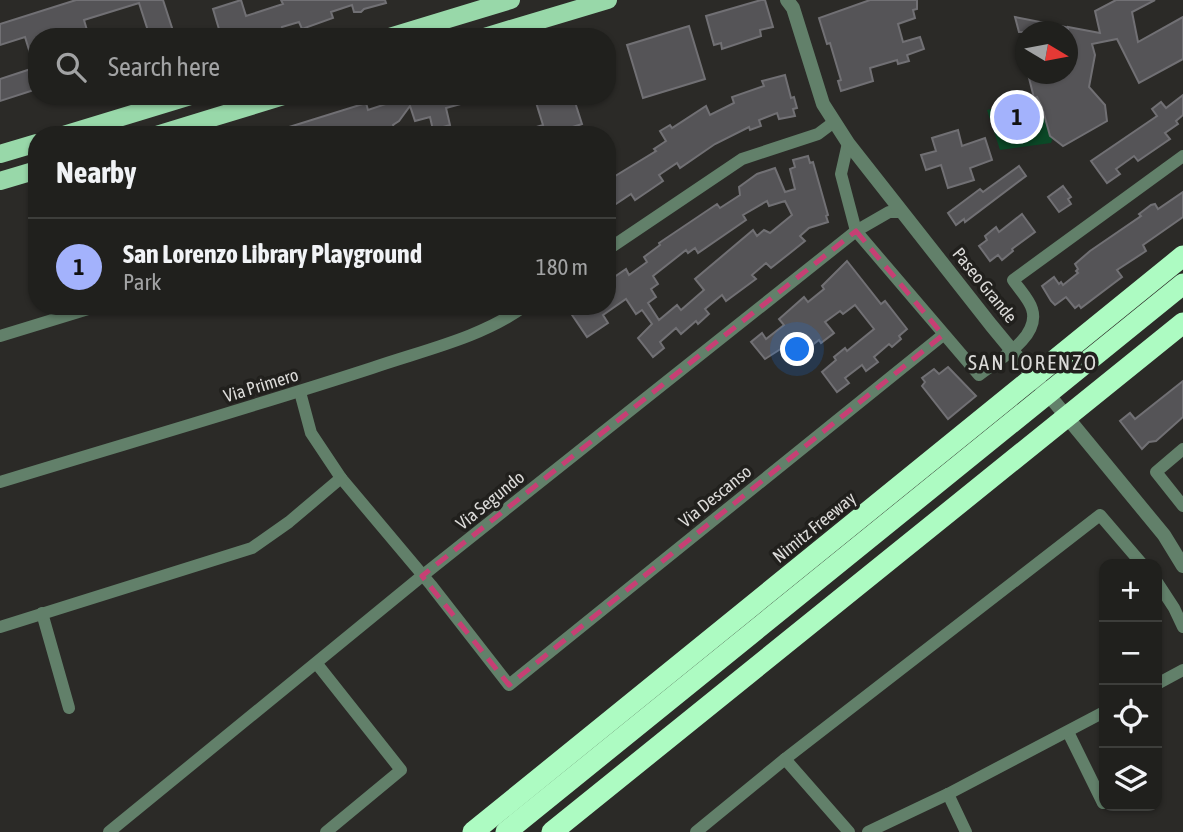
<!DOCTYPE html>
<meta charset="utf-8">
<style>
:root{--surface:#20201d;--page:#2d2d2a;--text:#f1f3f6;--muted:#a2a3a4;--line:#3d3e3b;--accent:#a3b2fc}
body{margin:0;font-family:"Asap Condensed",sans-serif;background:var(--page);color:var(--text)}
.controls{position:absolute;right:21px;bottom:21px;display:grid;overflow:hidden;border-radius:14px;box-shadow:0 2px 5px #0004}
.controls button{width:63px;height:63px;display:grid;place-items:center;padding:0;border:0;border-bottom:2px solid var(--line);background:var(--surface);color:var(--text);font:35px sans-serif}
.compass{position:absolute;left:1015px;top:21px;width:63px;height:63px;border-radius:50%;background:var(--surface);box-shadow:0 2px 5px #0004;rotate:100deg}
.you{position:absolute;left:798px;top:350px;width:24px;height:24px;margin:-18px;border:5px solid #fff;border-radius:50%;background:#1a73e8;box-shadow:0 0 0 10px #1a73e833}
.badge{display:grid;place-items:center;width:46px;height:46px;border-radius:50%;background:var(--accent);color:#111;font-size:23px;font-weight:700}
.pin{position:absolute;translate:-50% -50%;border:4px solid #fff;box-shadow:0 2px 7px #0006}
.list{margin:0;padding:0;list-style:none}
h2{display:flex;justify-content:space-between;align-items:center;height:91px;margin:0;padding:0 28px;font-size:30px}
h2 small{font-size:23px;font-weight:400;color:var(--muted)}
.list li{display:grid;grid-template-columns:46px 1fr auto;gap:21px;align-items:center;box-sizing:border-box;height:98px;padding:0 28px;border-top:2px solid var(--line)}
.list b{display:block;font-size:26px;white-space:nowrap}
.list p{margin:0;font-size:23px;white-space:nowrap;color:var(--muted)}
.list em{font-size:23px;font-style:normal;color:var(--muted)}
.icon{flex:none;width:38px;height:38px;fill:none;stroke:currentColor;stroke-width:2;stroke-linecap:round;stroke-linejoin:round}
.map{position:relative;flex:none;width:1183px;height:832px;overflow:hidden}
.search{position:absolute;background:var(--surface);box-shadow:0 2px 5px #0004;left:28px;top:28px;width:588px;height:77px;display:flex;align-items:center;gap:18px;box-sizing:border-box;padding:0 24px;border-radius:28px;color:var(--muted);font-size:26px}
.panel{position:absolute;background:var(--surface);box-shadow:0 2px 5px #0004;left:28px;top:126px;width:588px;height:189px;border-radius:28px}
.map>svg:first-child{display:block}
</style>
<div class="map">
<svg width="1183" height="832" viewBox="0 0 1183 832">
<rect width="100%" height="100%" fill="#2b2a27"/>
<path fill="#0b4927" d="M1017,98L1037,104L1040,102L1053,138L1051,143L1000,150L987,110L1015,103Z"/>
<g fill="#555457" stroke="#717074" stroke-width="2" fill-rule="evenodd">
<path d="M76,0H163L175,37H150L139,3L84,20L89,37H37V66H34L25,37L0,45V24Z"/>
<path d="M241,0L246,16L283,4L281,0H385L386,3L364,9L361,12H354L352,5L331,12L333,18L302,29L299,22L282,27L283,32L274,35L273,31L255,37H231L230,33L221,36L213,9Z"/>
<path d="M761,0H765L773,27L760,30L761,36L722,49L721,43L714,45L706,16Z"/>
<path d="M870,0H917V9L913,10L915,18L898,24L903,42L920,37L924,49L907,55L909,61L898,64L897,60L870,68L873,81L841,91L838,81L841,80L830,43L827,44L819,18Z"/>
<path d="M1116,0H1155L1132,12L1138,42L1183,17V59L1139,83L1117,39L1092,44L1095,55L1089,87L1105,105L1107,121L1063,146L1050,136L1042,107L1037,97L1034,98L1028,74H1068V27L1100,33L1095,11Z"/>
<path d="M1015,17L1066,27V32H1019Z"/>
<path d="M689,26L705,79L643,98L627,45Z"/>
<path d="M37,67V89L0,101V79Z"/>
<path d="M785,75L791,98L794,97L797,108L793,109L795,116L779,119L777,113L759,120L761,126L750,130L749,127L715,144L680,168L677,163L659,175L663,181L647,192L635,200L631,194L607,210V181L656,151L654,149L666,141L660,131L670,125L672,128L706,106L710,115L734,103L732,97L764,86L762,81Z"/>
<path d="M1183,95V115L1176,121L1178,124L1165,133L1170,139L1138,161L1134,156L1116,169L1120,174L1107,183L1091,161L1157,116L1152,109L1161,102L1166,108Z"/>
<path d="M386,96H478L479,99L446,108L450,125L433,130L430,117L415,121L410,106L399,121L393,125L396,135H273V132L366,103L368,110L389,103Z"/>
<path d="M534,96H573L582,124L547,135H520V132L543,125Z"/>
<path d="M958,130L962,146L985,138L992,160L970,168L974,180L948,188L941,165L926,170L921,155L936,151L932,138Z"/>
<path d="M808,156L810,163L813,162L828,215L826,216L828,222L809,228L800,236L805,241L790,253L771,268L766,263L752,275L756,279L726,301L722,295L705,309L709,314L698,324L696,321L681,334L676,328L660,342L664,348L653,357L638,338L652,324L642,310L636,314L626,299L603,315L608,323L587,337L566,306H607V282L626,269L629,275L647,262L644,257L660,245L659,243L717,204L720,208L740,195L739,187L757,174L775,168L785,192L795,189L790,169L795,167L793,160ZM767,201L769,206L785,201L792,215L770,233L764,230L757,236L753,230L695,279L704,290L681,310L677,305L659,320L648,303L656,297L651,289L658,284L653,276L686,250L688,253L695,248L698,253L746,220L743,215Z"/>
<path d="M1019,166L1026,176L965,222L964,219L956,225L948,213L980,189L983,192Z"/>
<path d="M1063,186L1071,197L1068,199L1071,204L1059,212L1048,197Z"/>
<path d="M1183,192V217L1143,245L1146,251L1117,270L1122,277L1081,308L1079,305L1075,308L1066,297L1055,305L1051,301L1042,286L1054,277L1059,284L1061,282L1063,285L1078,273L1076,271L1078,269L1075,264L1090,251L1141,216L1139,214L1151,205L1155,204L1158,209Z"/>
<path d="M1022,214L1035,232L1012,249L1013,251L1002,260L998,255L990,261L979,246L987,240L985,236L996,227L999,232Z"/>
<path d="M847,261L881,304L885,301L907,329L899,336L901,339L892,347L889,344L874,357L878,362L866,371L862,365L845,378L849,383L837,392L822,372L836,360L834,357L845,348L847,351L874,329L855,305L843,314L840,311L825,322L834,333L821,343L819,340L799,355L790,343L765,359L751,342L762,333L766,339L784,325L779,319L804,297L808,302L824,289L822,286Z"/>
<path d="M948,367L976,396L948,419L922,386L925,382L922,378L934,369L939,374Z"/>
<path d="M1183,381V417L1156,441L1149,442L1142,449L1120,421L1130,413L1135,419Z"/>
</g>
<g fill="none" stroke-linecap="round" stroke-linejoin="round">
<g stroke="#62806a" stroke-width="12">
<path d="M848,143L841,174L856,231L979,375C998,360 1041,337 1032,309C1029,299 1019,289 1013,280L1183,156"/>
<path d="M607,250L742,159L818,134L834,122"/>
<path d="M0,336L98,306"/>
<path d="M300,392L311,433L341,478L431,585L509,685L943,335"/>
<path d="M1183,449L1156,472L1183,506"/>
<path d="M0,482C124,444 249,408 372,368C424,350 481,338 525,306"/>
<path d="M1157,582L1174,608L1183,627"/>
<path d="M42,613L69,708"/>
<path d="M0,627L252,548L289,522L341,478"/>
<path d="M317,664L401,770L326,832"/>
<path d="M1157,684L1183,670"/>
<path d="M1068,732L1103,803"/>
<path d="M785,759L849,832"/>
<path d="M948,794L966,832"/>
<path d="M109,832L422,576L856,231L889,212H902"/>
<path d="M696,832L785,759L1100,515L1142,564"/>
<path d="M868,832L948,794L1104,712"/>
</g>
<path stroke="#62806a" stroke-width="14" d="M787,0L793,8L823,104L848,143L991,325L1164,535L1183,566"/>
<g stroke="#98d8a9" stroke-width="18">
<path d="M389,37L511,0"/>
<path d="M484,37L608,0"/>
<path d="M63,135L191,96"/>
<path d="M156,135L284,96"/>
<path d="M0,154L37,143"/>
<path d="M0,181L37,170"/>
</g>
<g stroke="#adfbc2" stroke-width="21">
<path d="M473,832L1183,256"/>
<path d="M506,832L1183,284"/>
<path d="M552,832L1183,323"/>
</g>
</g>
<path fill="none" stroke="#c73f74" stroke-width="5" stroke-dasharray="14 9" stroke-linejoin="round" d="M856,231L943,335L509,685L422,576Z"/>
<g text-anchor="middle" dominant-baseline="central" stroke-width="7" stroke-linejoin="round" paint-order="stroke">
<g font-size="18" fill="#dbdad8" stroke="#21201d">
<text transform="translate(985 285) rotate(51)">Paseo Grande</text>
<text transform="translate(261 385) rotate(-17)">Via Primero</text>
<text transform="translate(715 496) rotate(-39)">Via Descanso</text>
<text transform="translate(490 500) rotate(-39)">Via Segundo</text>
<text transform="translate(814 527) rotate(-39)">Nimitz Freeway</text>
</g>
<g font-size="21" letter-spacing="2" fill="#dbdad8" stroke="#21201d">
<text x="1033" y="362">SAN LORENZO</text>
</g>
</g>
</svg>
<div class="controls">
<button>+</button>
<button>−</button>
<button><svg class="icon" aria-label="locate" viewBox="0 0 24 24"><circle cx="12" cy="12" r="6"/><path d="M12 2v4M12 18v4M2 12h4M18 12h4"/></svg></button>
<button><svg class="icon" aria-label="layers" viewBox="0 0 24 24"><path d="M12 4l9 5-9 5-9-5zM3 14l9 5 9-5"/></svg></button>
</div>
<svg class="compass" viewBox="-18 -18 36 36"><path d="M0-13l5 13h-10z" fill="#e53935"/><path d="M0 13l5-13h-10z" fill="#a2a3a4"/></svg>
<div class="you"></div>
<div class="pin badge" style="left:1017px;top:117px">1</div>
<div class="search"><svg class="icon" aria-label="search" viewBox="0 0 24 24"><circle cx="10" cy="10" r="6"/><path d="M15 15l6 6"/></svg>Search here</div>
<section class="panel">
<h2>Nearby<small></small></h2>
<ul class="list">
<li><span class="badge">1</span><div><b>San Lorenzo Library Playground</b><p>Park</p></div><em>180 m</em></li>
</ul>
</section>
</div>
